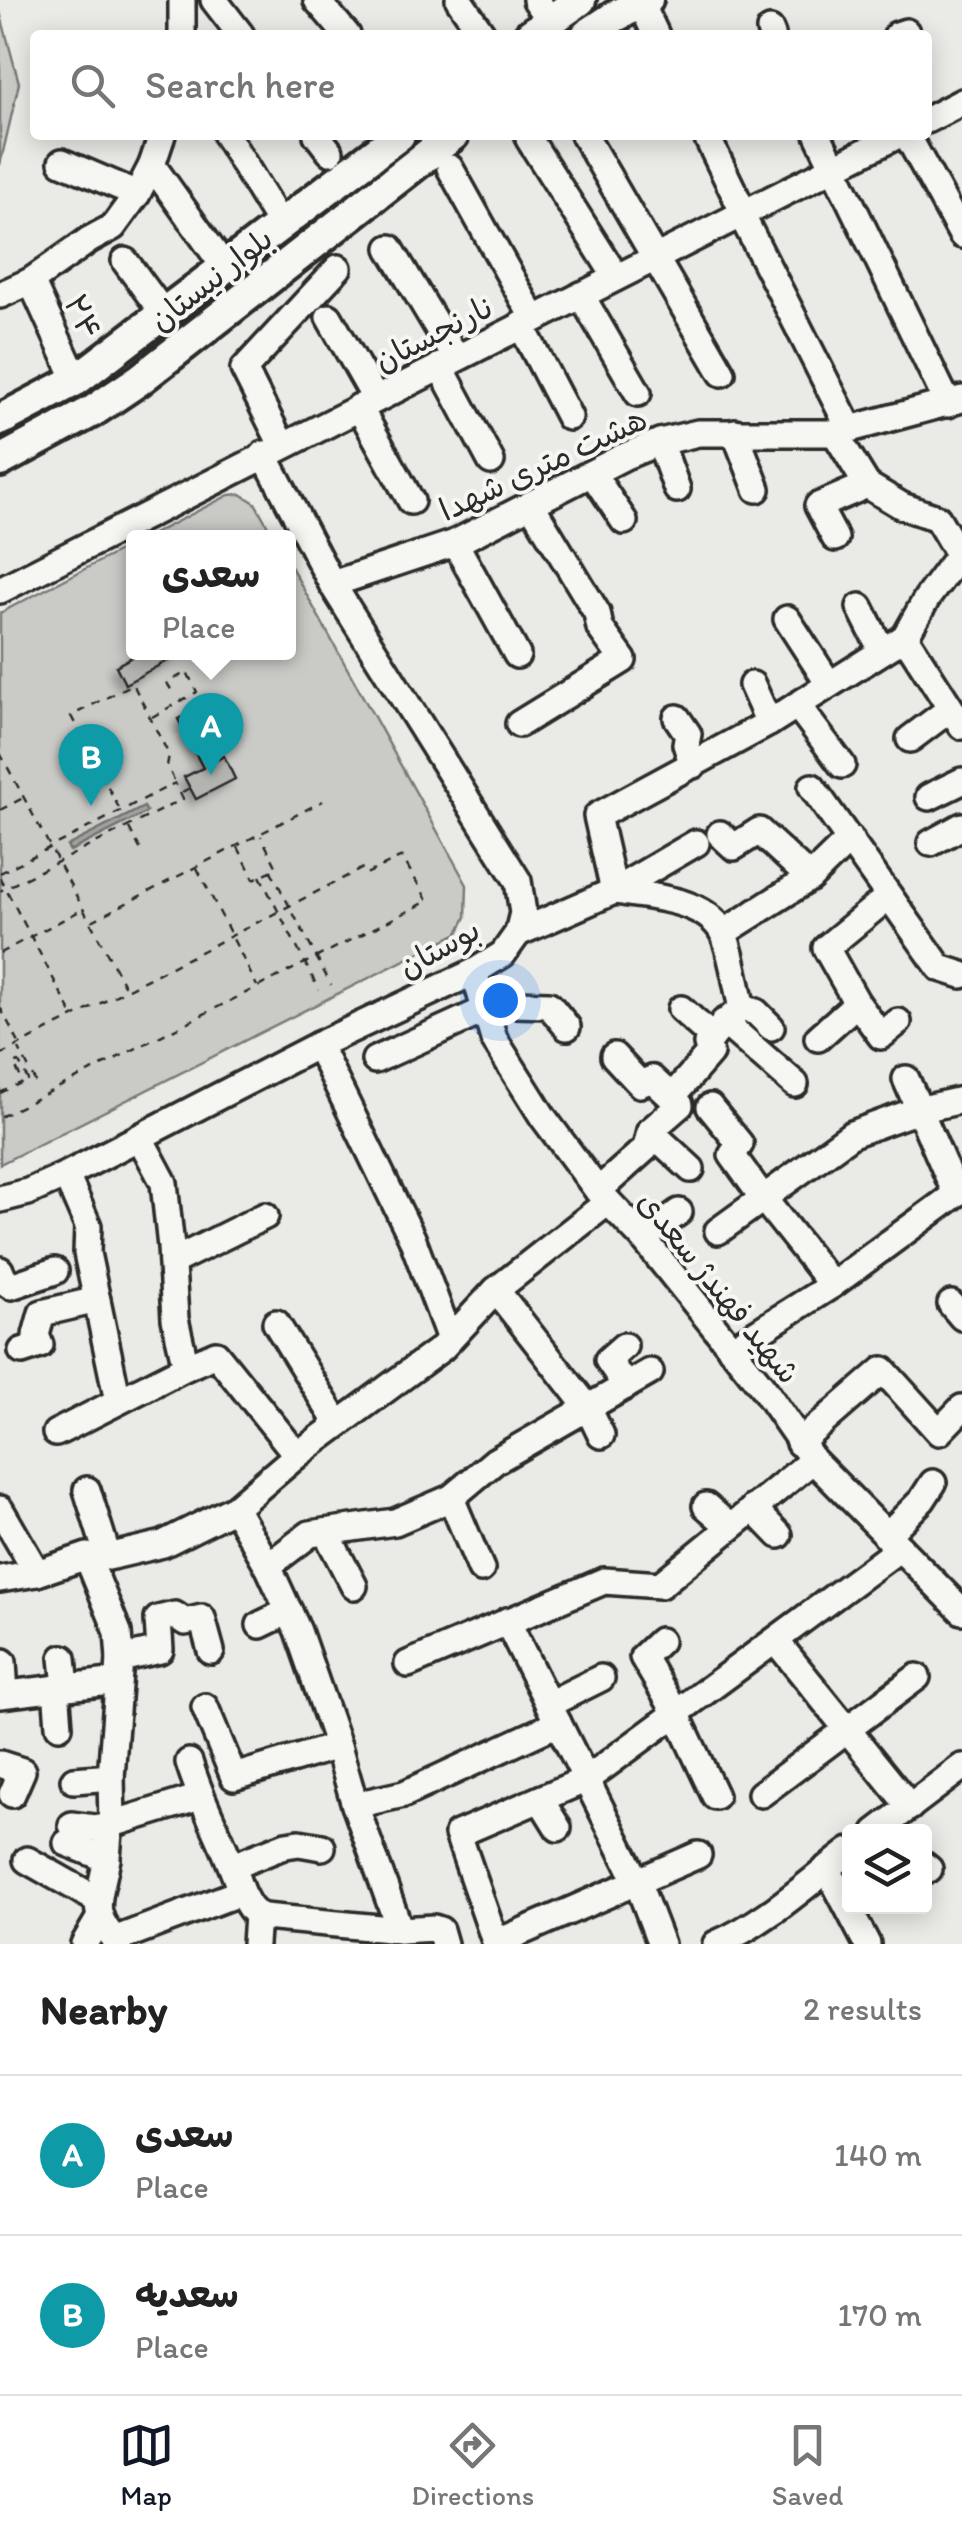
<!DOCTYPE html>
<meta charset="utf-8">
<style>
:root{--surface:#fff;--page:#f6f6f6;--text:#222;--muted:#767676;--line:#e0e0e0;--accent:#111827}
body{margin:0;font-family:Itim,"Playpen Sans Arabic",sans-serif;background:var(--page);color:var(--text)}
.controls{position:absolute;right:30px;bottom:30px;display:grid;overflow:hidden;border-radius:10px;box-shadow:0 5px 25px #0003}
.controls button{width:90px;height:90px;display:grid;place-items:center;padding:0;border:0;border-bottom:2px solid var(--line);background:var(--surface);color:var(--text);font:50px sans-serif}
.you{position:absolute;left:500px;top:1000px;width:35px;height:35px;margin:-25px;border:8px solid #fff;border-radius:50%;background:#1a73e8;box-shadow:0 0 0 15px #1a73e833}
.badge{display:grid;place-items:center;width:65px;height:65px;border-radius:50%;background:var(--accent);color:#fff;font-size:32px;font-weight:700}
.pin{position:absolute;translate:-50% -82px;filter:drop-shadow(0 2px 5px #0008)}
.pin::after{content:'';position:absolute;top:52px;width:35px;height:30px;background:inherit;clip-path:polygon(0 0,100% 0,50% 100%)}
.popup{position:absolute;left:126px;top:530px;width:170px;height:130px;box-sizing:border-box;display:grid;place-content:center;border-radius:10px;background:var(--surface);filter:drop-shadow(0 2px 8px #0005);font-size:32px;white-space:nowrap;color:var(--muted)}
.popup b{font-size:38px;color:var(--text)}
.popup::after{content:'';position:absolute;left:50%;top:100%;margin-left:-20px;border:20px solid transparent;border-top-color:var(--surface)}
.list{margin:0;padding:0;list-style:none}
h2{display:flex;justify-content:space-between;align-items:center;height:130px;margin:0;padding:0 40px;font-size:42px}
h2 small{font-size:32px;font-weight:400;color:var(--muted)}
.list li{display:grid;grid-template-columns:65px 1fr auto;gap:30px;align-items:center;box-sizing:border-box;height:160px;padding:0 40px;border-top:2px solid var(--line)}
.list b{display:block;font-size:38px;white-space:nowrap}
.list p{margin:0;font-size:32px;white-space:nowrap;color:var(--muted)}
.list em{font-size:32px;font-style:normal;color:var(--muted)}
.icon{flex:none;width:55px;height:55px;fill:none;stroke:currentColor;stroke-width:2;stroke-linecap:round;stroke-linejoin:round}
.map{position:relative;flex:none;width:962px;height:1944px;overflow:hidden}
.search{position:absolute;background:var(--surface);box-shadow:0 5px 25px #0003;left:30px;right:30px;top:30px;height:110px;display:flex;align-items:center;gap:25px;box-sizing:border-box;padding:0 35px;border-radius:10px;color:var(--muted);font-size:38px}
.sheet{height:450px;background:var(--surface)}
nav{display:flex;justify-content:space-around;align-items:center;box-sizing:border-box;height:140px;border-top:2px solid var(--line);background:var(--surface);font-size:28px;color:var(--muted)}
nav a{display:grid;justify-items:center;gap:5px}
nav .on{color:var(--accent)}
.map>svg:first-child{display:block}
</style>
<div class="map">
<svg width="962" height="1944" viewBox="0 0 962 1944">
<defs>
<filter id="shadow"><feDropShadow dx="-6" dy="6" stdDeviation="5" flood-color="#0004"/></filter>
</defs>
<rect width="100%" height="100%" fill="#eaeae6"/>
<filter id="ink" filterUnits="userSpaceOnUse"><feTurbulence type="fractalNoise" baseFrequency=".01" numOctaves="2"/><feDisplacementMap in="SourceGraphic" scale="20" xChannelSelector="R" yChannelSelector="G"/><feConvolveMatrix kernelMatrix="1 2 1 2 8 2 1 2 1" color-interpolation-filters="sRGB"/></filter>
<g filter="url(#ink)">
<g fill="#cacac7" stroke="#7a7a79" stroke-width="2.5">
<path d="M0,12L19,83L0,165Z"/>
<path d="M241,494L255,503L274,537H147L229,495Z"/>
<path d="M133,544L134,652H288L289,563L467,885L466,917L458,933L0,1164V613Z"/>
</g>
<path fill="#a1a19e" stroke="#727270" stroke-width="2.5" d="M144,807L147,812L70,851L67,846Z"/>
<g fill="#b4b4b1" stroke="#2b2b2b" stroke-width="2.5" filter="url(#shadow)">
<path d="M141,652H177L178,655L125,684L116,666Z"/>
<path d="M188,714L213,762L224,756L235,779L196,799L184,777L203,768L178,719Z"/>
</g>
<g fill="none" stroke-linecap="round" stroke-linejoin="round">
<defs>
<g id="minor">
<path d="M214,0L241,35"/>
<path d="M317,0L347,35"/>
<path d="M459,0L483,35"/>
<path d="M536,0L550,20"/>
<path d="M641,3L656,35"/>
<path d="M770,30L772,35"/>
<path d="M182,35V0"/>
<path d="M897,35L906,32"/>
<path d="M927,120L962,102"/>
<path d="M226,135L281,225"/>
<path d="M317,135L330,152"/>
<path d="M584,135L722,373"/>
<path d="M706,135L738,201"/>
<path d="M818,135L948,404"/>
<path d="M907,135L962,235"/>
<path d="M529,139L616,277"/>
<path d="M62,162L137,194"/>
<path d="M152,165L218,258"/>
<path d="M450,168L534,319"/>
<path d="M741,214L850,429"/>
<path d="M390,248L456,358"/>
<path d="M125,261L164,314"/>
<path d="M31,281L76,380"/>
<path d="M0,295L31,281L89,240L113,227L137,194L152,165L162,135"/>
<path d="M581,295L638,393"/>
<path d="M329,317L375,398"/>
<path d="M521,325L569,417"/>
<path d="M440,366L491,461"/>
<path d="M359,407L411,501"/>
<path d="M735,432L757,489"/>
<path d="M835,433L867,485L902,506L937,518L959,555L927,598L905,637L962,726"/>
<path d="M660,442L677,489"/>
<path d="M282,445L244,369L338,268"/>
<path d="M592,473L624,521"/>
<path d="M835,538L818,506L867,485"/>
<path d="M455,543L517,655"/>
<path d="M332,584L455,543L623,457L660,442L698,433H835L962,399"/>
<path d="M0,590L898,135"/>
<path d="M860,607L882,651"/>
<path d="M787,619L829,684"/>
<path d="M752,685L769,723"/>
<path d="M797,705L842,765"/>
<path d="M677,718L688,734L686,744L693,765"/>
<path d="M519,724L623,660L600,628L597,613L531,504"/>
<path d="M910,739L950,709"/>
<path d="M812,787L940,968L962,975"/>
<path d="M929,797L962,781"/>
<path d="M720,834L734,847L759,831L810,878"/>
<path d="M931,843L962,826"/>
<path d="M889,896L826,948L857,1003L881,1036L898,1022"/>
<path d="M518,933L614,891L696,843"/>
<path d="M723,933L810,878L850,839"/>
<path d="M474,972L494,1039L543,1117L598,1191L643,1238L764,1389L813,1460L962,1611"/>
<path d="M483,1003L549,1005L567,1027"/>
<path d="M742,1008L756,1012L771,1027"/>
<path d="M681,1009L712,1037"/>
<path d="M724,1022L795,1084"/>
<path d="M818,1038L857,1003"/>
<path d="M318,1045L412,1238L450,1339"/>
<path d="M375,1060L485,1010"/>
<path d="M672,1097L710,1053L707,1044C718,1029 728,1019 742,1008C737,989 731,947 722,931C703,899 648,896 614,891L597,816L769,723L905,637"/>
<path d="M710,1107L740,1144L732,1155L763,1198L832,1285"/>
<path d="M650,1131L691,1169"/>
<path d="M140,1138L164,1183L171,1247L175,1319L186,1367"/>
<path d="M66,1175L88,1226L87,1253L118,1401"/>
<path d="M598,1191L646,1148L650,1131L680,1105L652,1079L640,1084L614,1056"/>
<path d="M0,1199L28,1192L66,1175L318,1045L474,972L503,954L518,933L523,913L518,881L332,584L264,454"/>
<path d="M718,1231L852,1134L918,1110L962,1100"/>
<path d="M643,1238L679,1212"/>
<path d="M172,1262L265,1216"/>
<path d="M0,1270L5,1282L11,1286L55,1271"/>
<path d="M496,1290L588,1408L601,1435"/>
<path d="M951,1304L962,1317"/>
<path d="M276,1323L338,1424"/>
<path d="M624,1346L608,1360L626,1386"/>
<path d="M731,1349L832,1285L956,1194L906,1079"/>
<path d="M22,1351L40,1345L36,1335L42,1313L97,1300"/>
<path d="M56,1433L186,1367L216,1354L297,1455"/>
<path d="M799,1443L883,1370L939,1432L962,1408"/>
<path d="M87,1490L108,1557L163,1544L235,1508L297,1455L442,1348L496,1290L608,1202"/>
<path d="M451,1498L481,1569"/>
<path d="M706,1506L730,1527"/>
<path d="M235,1508L268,1566L298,1631L338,1746L355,1805L400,1930"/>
<path d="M753,1508L779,1535"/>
<path d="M0,1509L37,1573"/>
<path d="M326,1532L354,1586"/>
<path d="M886,1536L922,1500L933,1483"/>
<path d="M268,1566L310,1534L395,1522L451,1498L495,1461L650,1372"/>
<path d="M0,1579L37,1573L87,1556L118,1632L120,1659L111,1777L112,1824C107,1834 109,1844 107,1855C103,1895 84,1909 119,1944"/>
<path d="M507,1621L637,1881L661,1944"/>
<path d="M260,1625L289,1611"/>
<path d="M660,1641L643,1657L676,1713L715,1796"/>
<path d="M776,1641L910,1807"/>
<path d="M63,1658L66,1686"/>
<path d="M120,1659L160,1650L158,1619L175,1615L185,1622L202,1618L211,1651"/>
<path d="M3,1662L5,1694"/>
<path d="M408,1664L604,1581L660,1585L813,1460"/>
<path d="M56,1688L59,1726"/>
<path d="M0,1695L118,1681"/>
<path d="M549,1704L601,1678"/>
<path d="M205,1707L234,1777L338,1746"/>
<path d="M189,1762C203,1808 227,1848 241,1892"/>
<path d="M0,1764L22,1771L12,1794"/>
<path d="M74,1780L111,1777"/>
<path d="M761,1794L917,1677"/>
<path d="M540,1799L558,1828"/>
<path d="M355,1805L404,1794L558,1723"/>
<path d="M112,1824L200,1797"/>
<path d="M72,1825L109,1830"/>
<path d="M876,1832L962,1767"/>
<path d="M67,1843L107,1859"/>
<path d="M27,1860L96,1899"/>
<path d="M924,1865L929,1869"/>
<path d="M233,1866L286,1845L299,1843L322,1847"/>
<path d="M827,1868L867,1944"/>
<path d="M114,1940L241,1892C247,1903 251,1914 264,1917L400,1930L434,1928L440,1930L444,1944"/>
<path d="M496,1943L698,1855"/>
<path d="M84,1944L100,1917"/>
<path d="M255,1944L257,1915"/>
<path d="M496,1944L458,1834L587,1779L900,1548"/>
<path d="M716,1944C767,1922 806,1884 850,1851"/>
</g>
<g id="major">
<path d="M530,35L580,0"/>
<path d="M587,35L614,17L647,0"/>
<path d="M0,420L76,380L399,135"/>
<path d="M0,461L93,411L139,380L453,135"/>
</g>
</defs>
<use href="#minor" stroke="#2b2b2b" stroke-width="32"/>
<use href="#major" stroke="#2b2b2b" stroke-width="38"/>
<g stroke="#2b2b2b" stroke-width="2.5" stroke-dasharray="8 8" stroke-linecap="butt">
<path d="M152,717L197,692L187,672L167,683L172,691"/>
<path d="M0,753L125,987"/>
<path d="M182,792L190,788"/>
<path d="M119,808L71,716L133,684L169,755L167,766L175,782"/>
<path d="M0,810L23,798"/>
<path d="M129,828L144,856"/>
<path d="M238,847L254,879L277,868L261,836"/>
<path d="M197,868L257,986"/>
<path d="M271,871L331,985"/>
<path d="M0,873L175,783L183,799L0,891"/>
<path d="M260,876L319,990"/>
<path d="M0,878L72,1014"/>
<path d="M92,921L323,801"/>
<path d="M0,953L83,909"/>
<path d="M0,1007L20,1045"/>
<path d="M0,1055L363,868L366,874L402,857L428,901L0,1117"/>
<path d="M0,1093L23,1082L14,1064L19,1062L30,1084L35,1081L19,1049"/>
</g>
<use href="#minor" stroke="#f6f6f2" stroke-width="25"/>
<use href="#major" stroke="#f6f6f2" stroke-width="30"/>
</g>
</g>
<g text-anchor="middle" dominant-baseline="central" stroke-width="8" stroke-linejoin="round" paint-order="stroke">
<g font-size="32" fill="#2b2b2b" stroke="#f6f6f2">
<text transform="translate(211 279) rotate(-38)">بلوار نیستان</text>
<text transform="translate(83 317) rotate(65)">۲۴</text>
<text transform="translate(434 333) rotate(-27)">نارنجستان</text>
<text transform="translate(543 464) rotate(-25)">هشت متری شهدا</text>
<text transform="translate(439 948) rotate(-29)">بوستان</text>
<text transform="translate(719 1287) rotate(51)">شهید فهندژ سعدی</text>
</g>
</g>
</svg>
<div class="controls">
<button><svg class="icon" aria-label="layers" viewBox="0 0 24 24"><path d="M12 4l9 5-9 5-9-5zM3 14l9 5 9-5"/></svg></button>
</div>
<div class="you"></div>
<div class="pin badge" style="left:211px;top:775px;background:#0f9aa8">A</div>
<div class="popup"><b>سعدی</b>Place</div>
<div class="pin badge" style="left:91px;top:806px;background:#0f9aa8">B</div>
<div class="search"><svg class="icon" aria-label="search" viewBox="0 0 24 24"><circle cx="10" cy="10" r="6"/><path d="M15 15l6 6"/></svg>Search here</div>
</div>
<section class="sheet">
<h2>Nearby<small>2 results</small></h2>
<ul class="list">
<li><span class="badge" style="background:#0f9aa8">A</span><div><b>سعدی</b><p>Place</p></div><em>140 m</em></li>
<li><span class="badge" style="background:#0f9aa8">B</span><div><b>سعدیه</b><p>Place</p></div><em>170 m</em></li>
</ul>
</section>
<nav>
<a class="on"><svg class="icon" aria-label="map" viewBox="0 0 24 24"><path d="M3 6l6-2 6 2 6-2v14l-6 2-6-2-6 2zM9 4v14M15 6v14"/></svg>Map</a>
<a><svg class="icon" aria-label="directions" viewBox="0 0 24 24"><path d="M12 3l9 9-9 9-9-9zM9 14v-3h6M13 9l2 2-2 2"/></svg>Directions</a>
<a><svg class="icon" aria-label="saved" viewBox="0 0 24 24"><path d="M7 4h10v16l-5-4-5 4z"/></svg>Saved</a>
</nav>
